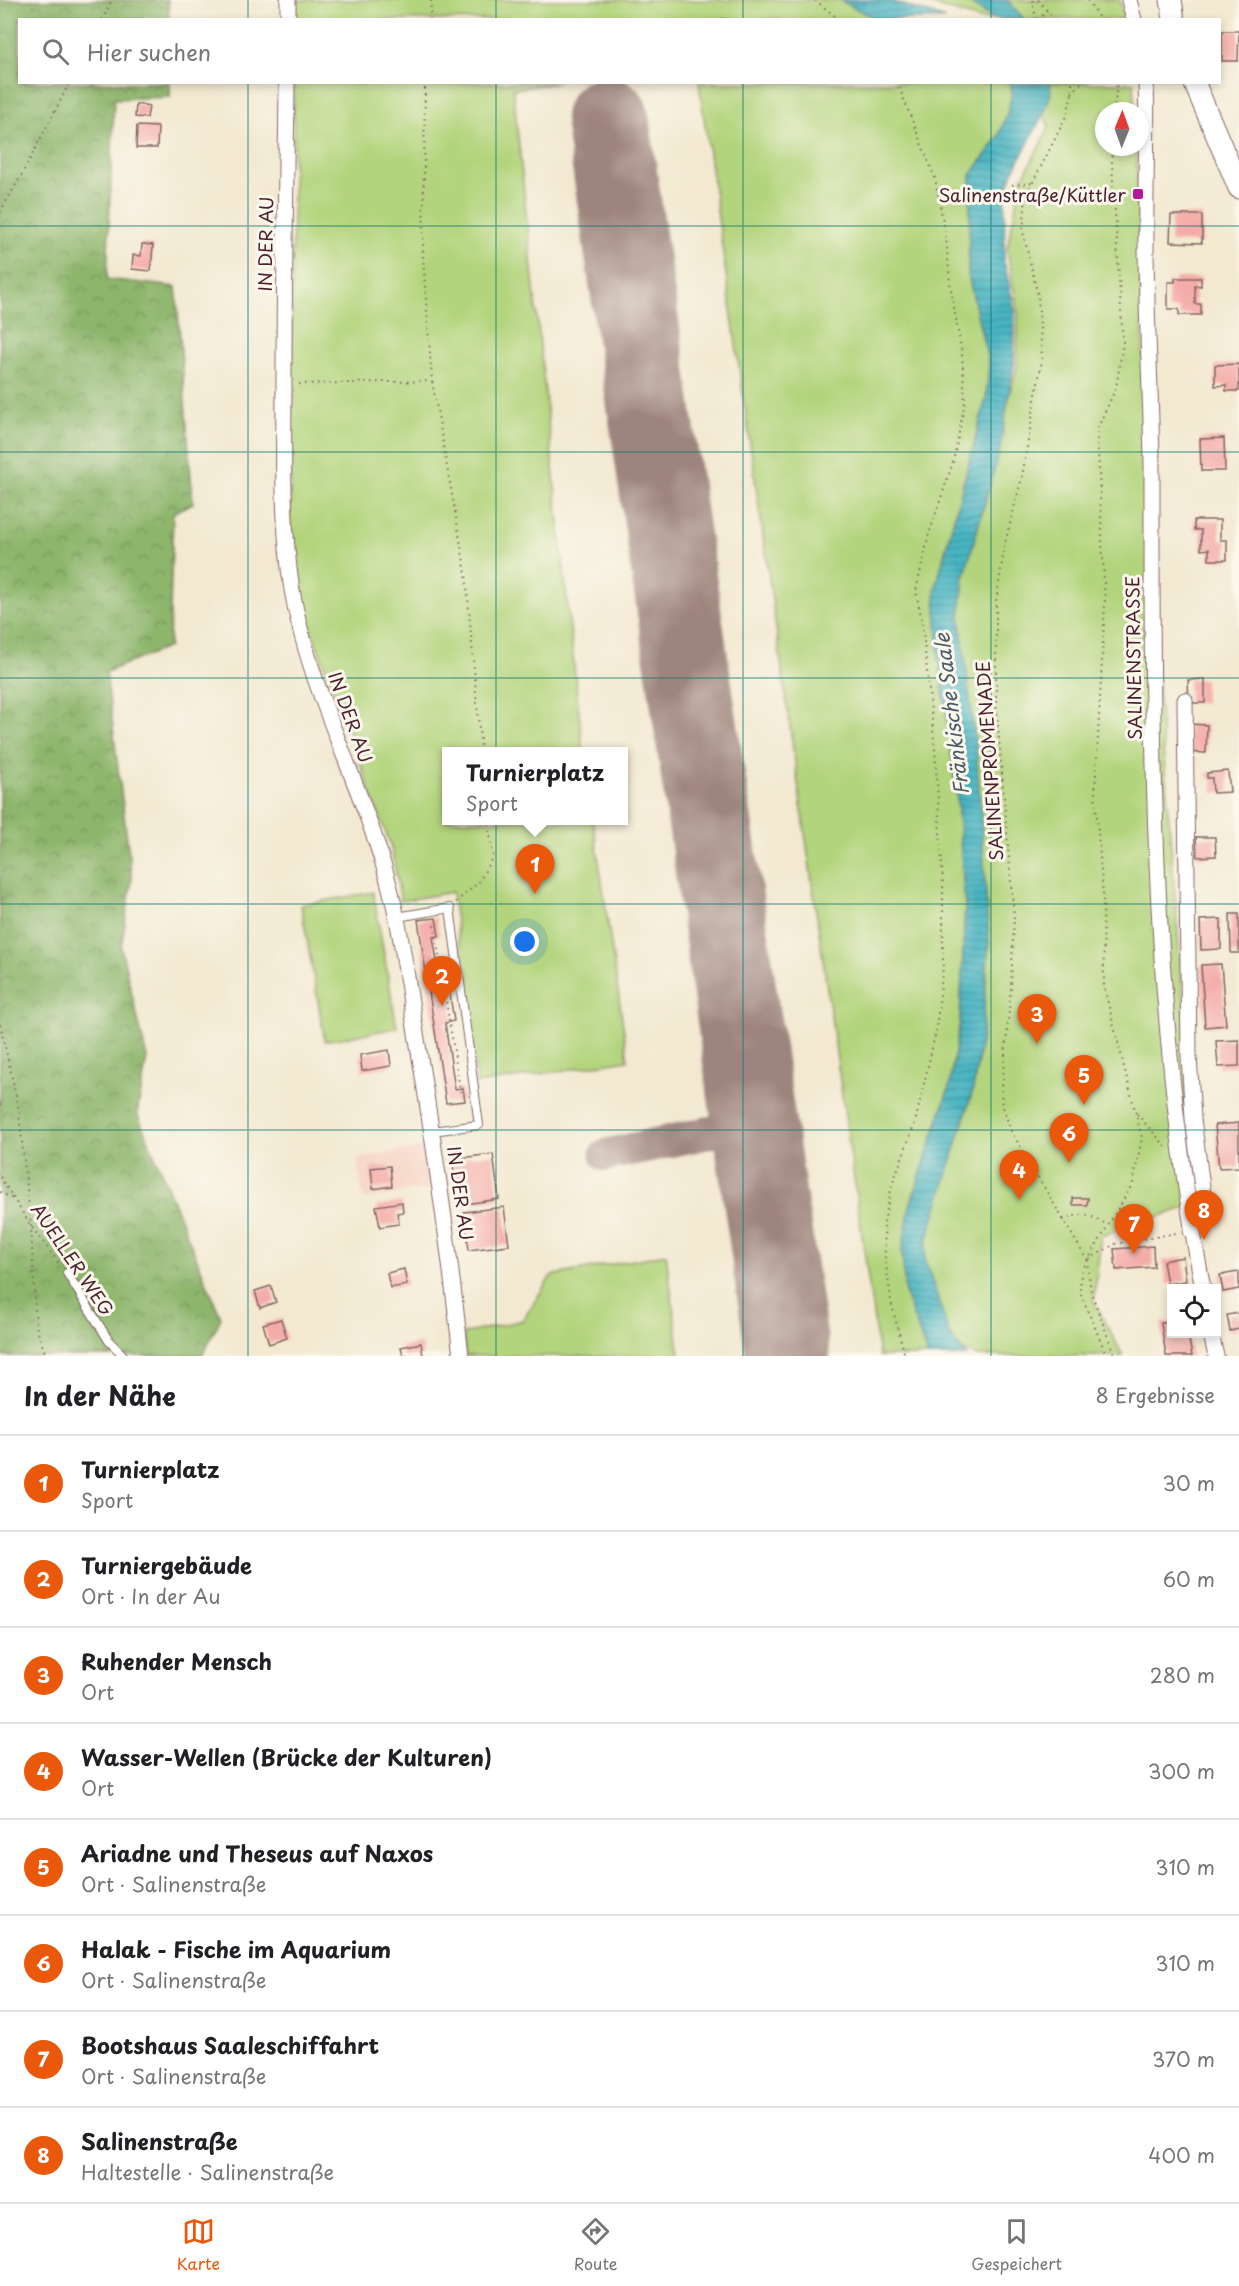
<!DOCTYPE html>
<html lang="de">
<meta charset="utf-8">
<style>
:root{--surface:#fff;--page:#f2f2f2;--text:#202124;--muted:#757577;--line:#e0e0e0;--accent:#ea580c}
body{margin:0;font-family:"Playpen Sans",sans-serif;background:var(--page);color:var(--text)}
.controls{position:absolute;right:18px;bottom:18px;display:grid;overflow:hidden;border-radius:0px;box-shadow:0 3px 9px #0003}
.controls button{width:54px;height:54px;display:grid;place-items:center;padding:0;border:0;border-bottom:2px solid var(--line);background:var(--surface);color:var(--text);font:30px sans-serif}
.compass{position:absolute;left:1095px;top:102px;width:54px;height:54px;border-radius:50%;background:var(--surface);box-shadow:0 3px 9px #0003;rotate:1deg}
.you{position:absolute;left:525px;top:942px;width:21px;height:21px;margin:-15px;border:4px solid #fff;border-radius:50%;background:#1a73e8;box-shadow:0 0 0 9px #1a73e833}
.badge{display:grid;place-items:center;width:39px;height:39px;border-radius:50%;background:var(--accent);color:#fff;font-size:20px;font-weight:700}
.pin{position:absolute;translate:-50% -50px;filter:drop-shadow(0 2px 3px #0008)}
.pin::after{content:'';position:absolute;top:32px;width:21px;height:18px;background:inherit;clip-path:polygon(0 0,100% 0,50% 100%)}
.popup{position:absolute;left:442px;top:747px;width:186px;height:78px;box-sizing:border-box;display:grid;place-content:center;border-radius:0px;background:var(--surface);filter:drop-shadow(0 2px 4px #0005);font-size:20px;white-space:nowrap;color:var(--muted)}
.popup b{font-size:22px;color:var(--text)}
.popup::after{content:'';position:absolute;left:50%;top:100%;margin-left:-12px;border:12px solid transparent;border-top-color:var(--surface)}
.list{margin:0;padding:0;list-style:none}
h2{display:flex;justify-content:space-between;align-items:center;height:78px;margin:0;padding:0 24px;font-size:26px}
h2 small{font-size:20px;font-weight:400;color:var(--muted)}
.list li{display:grid;grid-template-columns:39px 1fr auto;gap:18px;align-items:center;box-sizing:border-box;height:96px;padding:0 24px;border-top:2px solid var(--line)}
.list b{display:block;font-size:22px;white-space:nowrap}
.list p{margin:0;font-size:20px;white-space:nowrap;color:var(--muted)}
.list em{font-size:20px;font-style:normal;color:var(--muted)}
.icon{flex:none;width:33px;height:33px;fill:none;stroke:currentColor;stroke-width:2;stroke-linecap:round;stroke-linejoin:round}
.map{position:relative;flex:none;width:1239px;height:1356px;overflow:hidden}
.search{position:absolute;background:var(--surface);box-shadow:0 3px 9px #0003;left:18px;right:18px;top:18px;height:66px;display:flex;align-items:center;gap:15px;box-sizing:border-box;padding:0 21px;border-radius:0px;color:var(--muted);font-size:22px}
.sheet{height:846px;background:var(--surface)}
nav{display:flex;justify-content:space-around;align-items:center;box-sizing:border-box;height:84px;border-top:2px solid var(--line);background:var(--surface);font-size:16px;color:var(--muted)}
nav a{display:grid;justify-items:center;gap:3px}
nav .on{color:var(--accent)}
.map>svg:first-child{display:block}
</style>
<div class="map">
<svg width="1239" height="1356" viewBox="0 0 1239 1356">
<defs>
<pattern id="forest-crowns" width="20" height="18" patternUnits="userSpaceOnUse" patternTransform="scale(1.5)"><rect width="20" height="18" fill="#8db66c"/><path d="M2 6a3 3 0 1 1 6 0M12 15a3 3 0 1 1 6 0" fill="none" stroke="#759359"/></pattern>
<pattern id="water-rules" width="6" height="5" patternUnits="userSpaceOnUse" patternTransform="scale(1.5)"><rect width="6" height="5" fill="#47b5c3"/><path d="M0 2.5h6" fill="none" stroke="#3d939f"/></pattern>
</defs>
<rect width="100%" height="100%" fill="#fbf7ec"/>
<filter id="ink" filterUnits="userSpaceOnUse"><feTurbulence type="fractalNoise" baseFrequency=".0167" numOctaves="2"/><feDisplacementMap in="SourceGraphic" scale="12" xChannelSelector="R" yChannelSelector="G"/><feConvolveMatrix kernelMatrix="1 2 1 2 8 2 1 2 1" color-interpolation-filters="sRGB"/></filter>
<filter id="wash" filterUnits="userSpaceOnUse"><feTurbulence type="fractalNoise" baseFrequency=".008" numOctaves="4" result="noise"/><feDisplacementMap in="SourceGraphic" scale="24" xChannelSelector="R" yChannelSelector="G"/><feGaussianBlur stdDeviation="1.35" result="paint"/><feColorMatrix in="noise" values="0 0 0 0 0 0 0 0 0 0 0 0 0 0 0 0 0 1.4 0 .05"/><feComposite in="paint" operator="in"/></filter>
<g filter="url(#wash)">
<rect width="100%" height="100%" fill="#f3e9d1"/>
<path fill="#f6d2c3" d="M426,1147L434,1187L363,1199L357,1158Z"/>
<g fill="#b2d47c" stroke="#7e7a54" stroke-width="1.5">
<path d="M295,0H840L876,19L295,20Z"/>
<path d="M917,0H1120L1124,19H979Z"/>
<path d="M1010,82L1012,93L1008,111L998,138L971,175L968,275L989,365L986,399L943,559L939,658L957,797L965,906L960,1022L949,1088L910,1206L902,1251L924,1348L928,1356H879L699,83Z"/>
<path d="M294,83H559L513,89L583,751L446,752V820L593,821L628,1060L477,1084L452,892L401,901L391,847L309,624L290,531Z"/>
<path d="M1033,83H1134L1135,111H1104V147H1136L1152,612L1200,1203L1101,1236L1094,1301L1123,1356H977L940,1342L919,1264L976,1026L951,606L1017,367L1018,315L1007,248L1021,181L1049,128Z"/>
<path d="M373,892L397,1028L325,1041L301,905Z"/>
<path d="M666,1254L680,1356H466L463,1334L523,1320L551,1276Z"/>
</g>
<path fill="url(#forest-crowns)" stroke="#6c6a4c" stroke-width="1.5" d="M0,0H168L169,19L20,20V82L170,83V97L114,99L107,279L176,287L193,503L173,513L169,647L106,672L132,879L121,948L147,1058L137,1113L221,1318L202,1356H0Z"/>
<g fill="url(#water-rules)" stroke="#486a77" stroke-width="1.5">
<path d="M840,0H889L946,19H876Z"/>
<path d="M965,0H1007L1024,19H994Z"/>
<path d="M1010,83H1050L1051,93L1045,111L1012,174L1005,196L1004,261L1015,312L1014,364L1000,449L964,577L960,617L977,757L989,942L982,1035L973,1090L926,1244L925,1259L950,1336L967,1356H928L905,1294L902,1251L910,1206L949,1088L960,1022L965,906L957,797L939,658L935,590L986,399L989,365L968,275L971,175L998,138L1008,111L1012,93Z"/>
</g>
<g fill="none" stroke-linecap="round" stroke-linejoin="round">
<path stroke="#9e847e" stroke-width="33" d="M606,1155L753,1123"/>
<path stroke="#9e847e" stroke-width="84" d="M607,118L788,1356"/>
</g>
<g id="blocks">
<g fill="#f4aca8">
<path d="M1222,31H1239L1238,61H1222Z"/>
<path d="M136,104L149,106L147,118L135,117Z"/>
<path d="M137,126L158,127L157,148H136Z"/>
<path d="M1171,215H1202V243L1170,242Z"/>
<path d="M142,244L153,245L151,271L132,269L133,255L141,256Z"/>
<path d="M1175,278H1201V286L1195,285V304H1201V315H1179V309H1168V282H1175Z"/>
<path d="M1239,364V391H1226V385L1215,386V365Z"/>
<path d="M1224,438L1225,471H1201L1200,439Z"/>
<path d="M1194,520H1220V540H1227V560H1209V549L1201,550V530H1194Z"/>
<path d="M1205,679V703H1189L1188,680Z"/>
<path d="M1189,724L1207,725L1206,753L1188,752Z"/>
<path d="M1228,771L1230,792L1213,793L1212,778H1207V773Z"/>
<path d="M1196,837H1215L1216,856L1197,857Z"/>
<path d="M1230,914H1239V953H1231Z"/>
<path d="M436,918L439,936L433,937L442,991L449,989L454,1021L445,1023L455,1089L463,1088L465,1101L446,1103L418,920Z"/>
<path d="M1221,919V949L1201,950L1200,920Z"/>
<path d="M1221,964L1226,1025L1205,1027L1201,965Z"/>
<path d="M1239,1040V1066L1218,1067L1216,1041Z"/>
<path d="M389,1050L391,1066L362,1071L360,1055Z"/>
<path d="M1239,1123V1167L1219,1168L1215,1125Z"/>
<path d="M493,1154L499,1199L459,1205L452,1159Z"/>
<path d="M390,1166L392,1186L373,1189L371,1168Z"/>
<path d="M1073,1198H1088L1087,1205H1073Z"/>
<path d="M402,1202L403,1212L397,1213L399,1224L380,1227L376,1206Z"/>
<path d="M504,1207L509,1245L469,1250L464,1212Z"/>
<path d="M1153,1246L1154,1267L1116,1270L1114,1249Z"/>
<path d="M1183,1257L1186,1281L1167,1284L1163,1261Z"/>
<path d="M404,1269L407,1285L390,1288L387,1273Z"/>
<path d="M1239,1272V1289L1223,1292L1220,1275Z"/>
<path d="M271,1286L276,1302L260,1308L255,1291Z"/>
<path d="M1239,1313V1329L1230,1331L1227,1315Z"/>
<path d="M281,1319L287,1338L269,1344L263,1324Z"/>
<path d="M1172,1322V1334H1188L1192,1356H1166L1161,1323Z"/>
<path d="M421,1343L423,1356H403L401,1347Z"/>
</g>
</g>
</g>
<g filter="url(#ink)">
<use href="#blocks" fill-opacity="0" stroke="#856665" stroke-width="1.5"/>
<g fill="none" stroke-linecap="round" stroke-linejoin="round">
<defs>
<g id="service">
<path d="M397,917L450,908L479,1125L432,1131"/>
<path d="M67,1273L109,1341L124,1356"/>
</g>
<g id="minor">
<path d="M1129,0L1134,20"/>
<path d="M288,20V0"/>
<path d="M287,82C286,182 284,282 284,382C284,453 281,520 292,590C308,686 357,774 384,867C400,919 406,974 415,1027C433,1136 449,1246 461,1356"/>
<path d="M1146,82C1148,135 1145,188 1146,240C1146,315 1151,390 1152,465C1152,740 1150,1017 1203,1288"/>
<path d="M1185,700L1189,1056L1193,1119L1205,1210L1191,1231"/>
<path d="M1211,1334L1216,1356"/>
</g>
<g id="secondary">
<path d="M1171,0L1174,20"/>
<path d="M1194,82L1239,188"/>
</g>
</defs>
<use href="#service" stroke="#856665" stroke-width="10"/>
<use href="#minor" stroke="#856665" stroke-width="17"/>
<use href="#secondary" stroke="#856665" stroke-width="23"/>
<g stroke="#856665" stroke-width="2" stroke-dasharray="1.5 4.5" stroke-linecap="butt">
<path d="M815,0L840,20"/>
<path d="M1033,0L1036,20"/>
<path d="M1038,0L1055,20"/>
<path d="M1088,0L1100,20"/>
<path d="M102,20L112,0"/>
<path d="M430,20L431,0"/>
<path d="M1038,20L1047,11"/>
<path d="M425,82L423,257L432,381L466,574L481,752"/>
<path d="M897,82L935,178L946,238L950,283L962,354L965,402L953,462L929,534L916,591L922,622L935,749L943,884V967L936,1031L915,1123L892,1185L884,1222L885,1258L892,1306L905,1356"/>
<path d="M1072,82V93L1067,115L1026,196L1023,232L1038,296L1042,359L1022,477L1005,543L996,602V703L1014,917L1011,987L1001,1101L1011,1131L1087,1260L1091,1292L1115,1356"/>
<path d="M1072,93L1082,82"/>
<path d="M1114,111L1117,82"/>
<path d="M1012,185L1032,183"/>
<path d="M0,212L21,176L70,82"/>
<path d="M299,384L431,381"/>
<path d="M456,902L479,882L493,856L488,820"/>
<path d="M434,925L461,1095"/>
<path d="M0,1024L18,1104L31,1226L36,1326L46,1356"/>
<path d="M0,1104V1108"/>
<path d="M1137,1114L1167,1148"/>
<path d="M0,1177L31,1226L61,1266"/>
<path d="M0,1192L13,1199"/>
<path d="M1063,1220C1084,1211 1089,1215 1108,1225"/>
<path d="M1089,1259L1115,1244L1177,1233"/>
<path d="M1107,1356L1080,1292L1081,1272L1133,1183L1142,1138L1104,987L1103,895L1095,793L1105,603L1097,429L1116,388L1123,343L1111,147"/>
</g>
<use href="#service" stroke="#fff" stroke-width="8"/>
<use href="#minor" stroke="#fff" stroke-width="15"/>
<use href="#secondary" stroke="#fff" stroke-width="21"/>
</g>
</g>
<path fill="none" stroke="#0f766e" stroke-width="1.5" stroke-opacity="0.55" d="M248,0V20M496,0V20M743,0V20M991,0V20M248,82V1356M496,82V1356M743,82V1356M991,82V1356M0,226H1239M0,452H1239M0,678H1239M0,904H1239M0,1130H1239"/>
<rect fill="#b5179e" stroke="#fbf7ec" stroke-width="2" x="1132" y="188" width="12" height="12" rx="3"/>
<g text-anchor="middle" dominant-baseline="central" stroke-width="6" stroke-linejoin="round" paint-order="stroke">
<g font-size="18" fill="#4a1f2b" stroke="#fbf7ec" text-anchor="end">
<text x="1126" y="194">Salinenstraße/Küttler</text>
</g>
<g font-size="18" fill="#4a1f2b" stroke="#fbf7ec">
<text transform="translate(265 244) rotate(-89)">IN DER AU</text>
<text transform="translate(1133 658) rotate(-91)">SALINENSTRASSE</text>
<text transform="translate(351 717) rotate(70)">IN DER AU</text>
<text transform="translate(989 761) rotate(-94)">SALINENPROMENADE</text>
<text transform="translate(461 1193) rotate(82)">IN DER AU</text>
<text transform="translate(73 1259) rotate(56)">AUELLER WEG</text>
</g>
<g font-size="20" font-style="italic" fill="#495b68" stroke="#fbf7ec">
<text transform="translate(951 714) rotate(-97)">Fränkische Saale</text>
</g>
</g>
</svg>
<div class="controls">
<button><svg class="icon" aria-label="locate" viewBox="0 0 24 24"><circle cx="12" cy="12" r="6"/><path d="M12 2v4M12 18v4M2 12h4M18 12h4"/></svg></button>
</div>
<svg class="compass" viewBox="-18 -18 36 36"><path d="M0-13l5 13h-10z" fill="#e53935"/><path d="M0 13l5-13h-10z" fill="#757577"/></svg>
<div class="you"></div>
<div class="pin badge" style="left:535px;top:894px">1</div>
<div class="popup"><b>Turnierplatz</b>Sport</div>
<div class="pin badge" style="left:442px;top:1006px">2</div>
<div class="pin badge" style="left:1037px;top:1044px">3</div>
<div class="pin badge" style="left:1019px;top:1200px">4</div>
<div class="pin badge" style="left:1084px;top:1105px">5</div>
<div class="pin badge" style="left:1069px;top:1163px">6</div>
<div class="pin badge" style="left:1134px;top:1254px">7</div>
<div class="pin badge" style="left:1204px;top:1240px">8</div>
<div class="search"><svg class="icon" aria-label="search" viewBox="0 0 24 24"><circle cx="10" cy="10" r="6"/><path d="M15 15l6 6"/></svg>Hier suchen</div>
</div>
<section class="sheet">
<h2>In der Nähe<small>8 Ergebnisse</small></h2>
<ul class="list">
<li><span class="badge">1</span><div><b>Turnierplatz</b><p>Sport</p></div><em>30 m</em></li>
<li><span class="badge">2</span><div><b>Turniergebäude</b><p>Ort · In der Au</p></div><em>60 m</em></li>
<li><span class="badge">3</span><div><b>Ruhender Mensch</b><p>Ort</p></div><em>280 m</em></li>
<li><span class="badge">4</span><div><b>Wasser-Wellen (Brücke der Kulturen)</b><p>Ort</p></div><em>300 m</em></li>
<li><span class="badge">5</span><div><b>Ariadne und Theseus auf Naxos</b><p>Ort · Salinenstraße</p></div><em>310 m</em></li>
<li><span class="badge">6</span><div><b>Halak - Fische im Aquarium</b><p>Ort · Salinenstraße</p></div><em>310 m</em></li>
<li><span class="badge">7</span><div><b>Bootshaus Saaleschiffahrt</b><p>Ort · Salinenstraße</p></div><em>370 m</em></li>
<li><span class="badge">8</span><div><b>Salinenstraße</b><p>Haltestelle · Salinenstraße</p></div><em>400 m</em></li>
</ul>
</section>
<nav>
<a class="on"><svg class="icon" aria-label="map" viewBox="0 0 24 24"><path d="M3 6l6-2 6 2 6-2v14l-6 2-6-2-6 2zM9 4v14M15 6v14"/></svg>Karte</a>
<a><svg class="icon" aria-label="directions" viewBox="0 0 24 24"><path d="M12 3l9 9-9 9-9-9zM9 14v-3h6M13 9l2 2-2 2"/></svg>Route</a>
<a><svg class="icon" aria-label="saved" viewBox="0 0 24 24"><path d="M7 4h10v16l-5-4-5 4z"/></svg>Gespeichert</a>
</nav>
